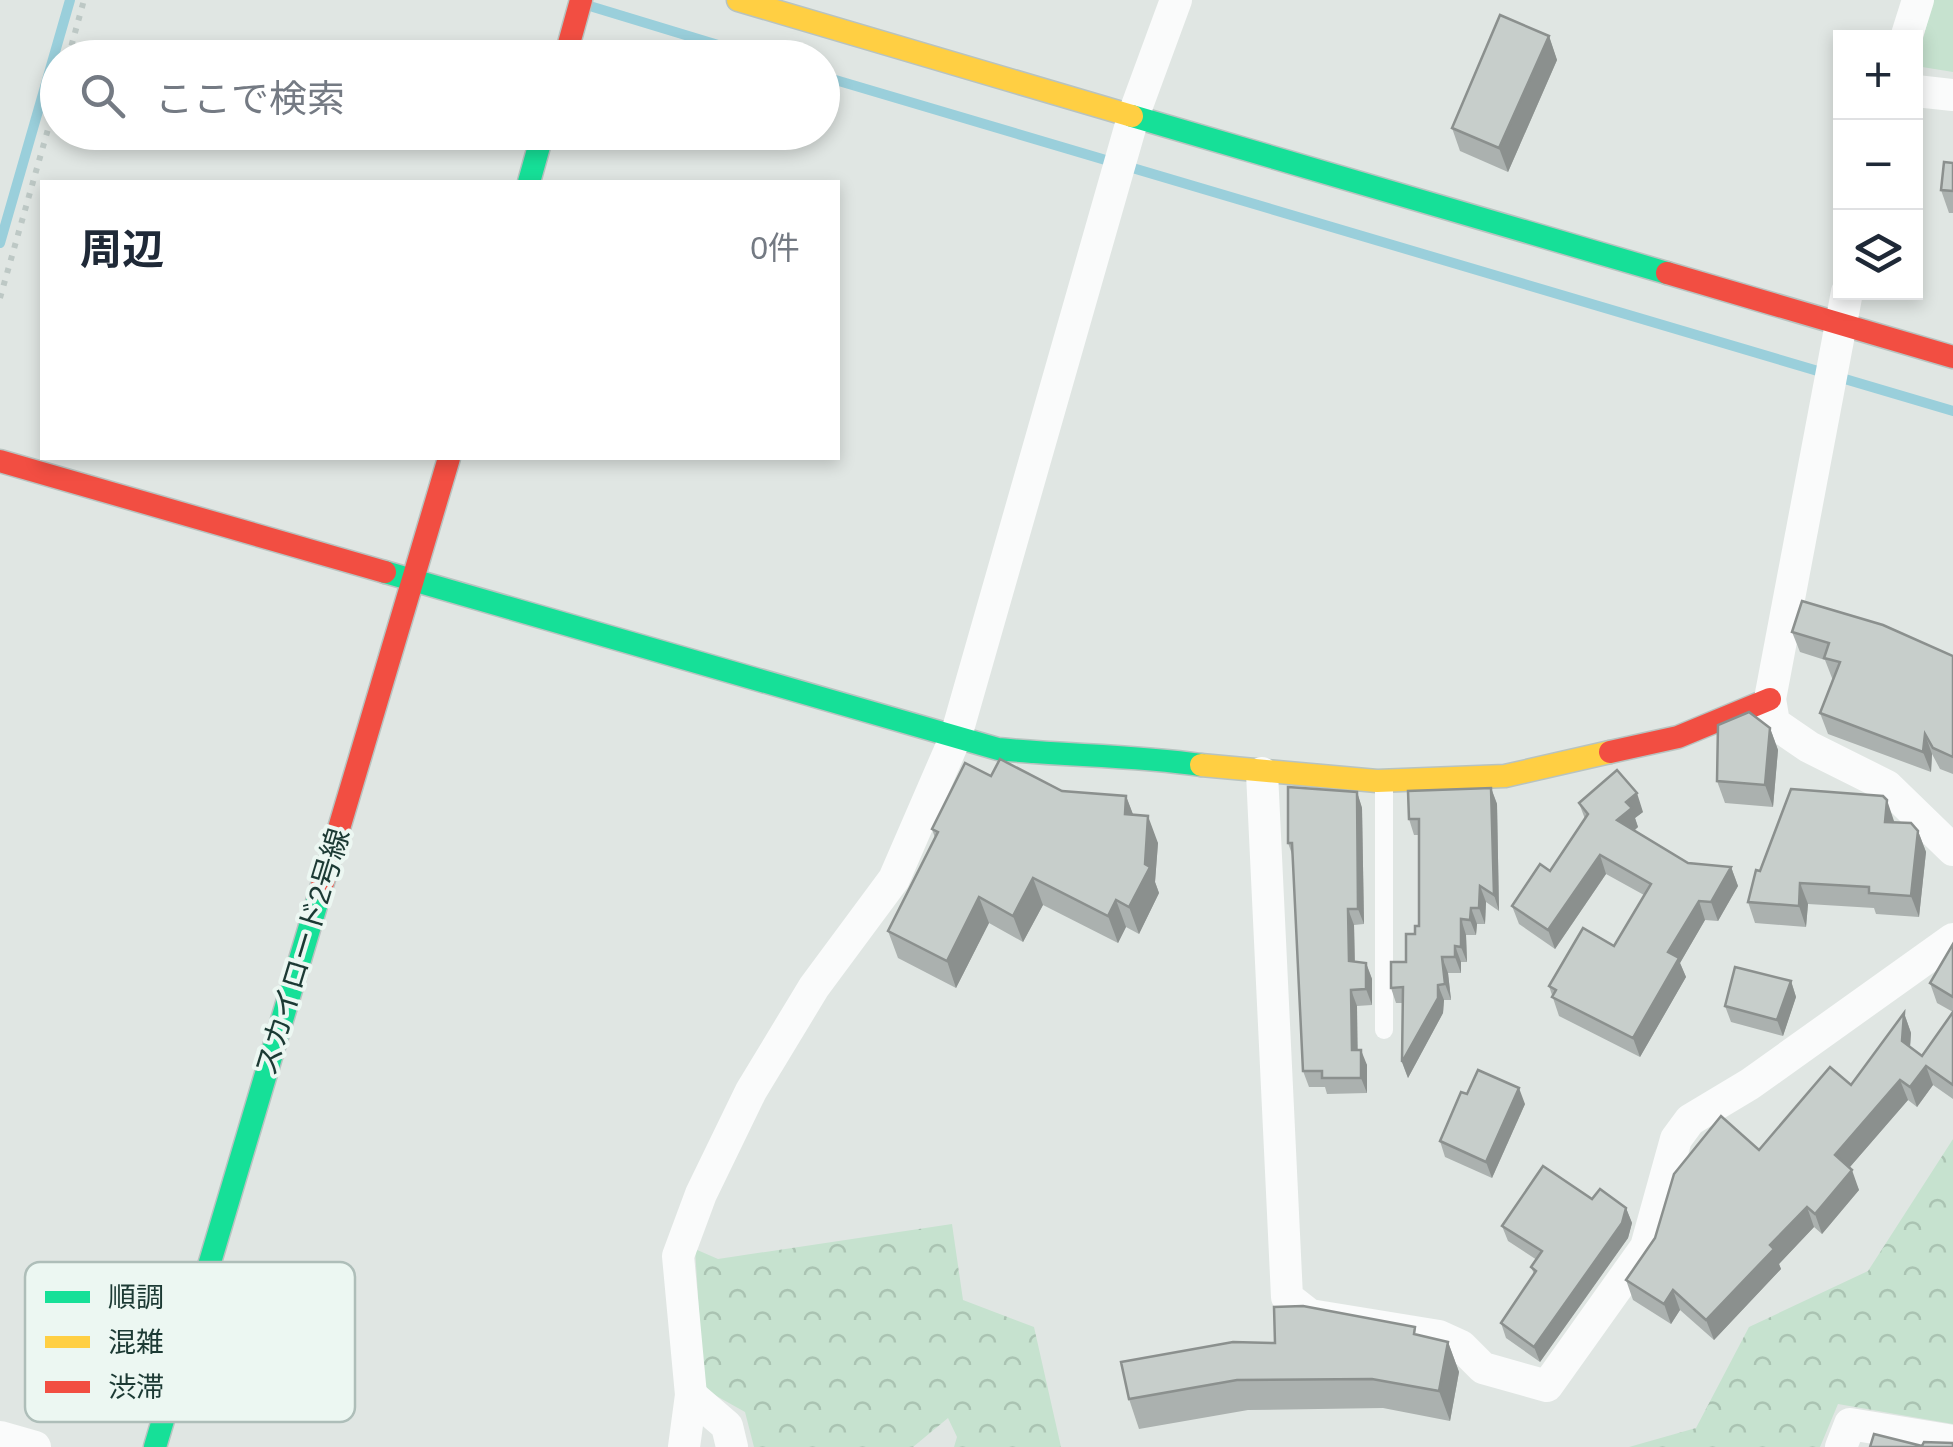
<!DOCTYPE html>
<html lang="ja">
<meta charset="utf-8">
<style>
:root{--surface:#fff;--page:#f2f2f3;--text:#1f2937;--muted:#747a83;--line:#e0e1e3}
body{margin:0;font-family:Arial,"Noto Sans JP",sans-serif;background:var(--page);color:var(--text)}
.controls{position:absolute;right:30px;top:30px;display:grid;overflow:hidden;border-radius:0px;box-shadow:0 5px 15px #0003}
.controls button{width:90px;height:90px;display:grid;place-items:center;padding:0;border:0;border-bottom:2px solid var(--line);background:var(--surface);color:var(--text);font:50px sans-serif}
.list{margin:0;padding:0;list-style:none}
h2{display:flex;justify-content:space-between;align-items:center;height:130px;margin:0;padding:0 40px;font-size:42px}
h2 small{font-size:32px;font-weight:400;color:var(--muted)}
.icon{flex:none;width:55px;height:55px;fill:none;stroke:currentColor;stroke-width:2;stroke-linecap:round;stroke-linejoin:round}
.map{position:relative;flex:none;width:1953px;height:1447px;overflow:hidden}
.search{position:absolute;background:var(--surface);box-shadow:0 5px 15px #0003;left:40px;top:40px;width:800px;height:110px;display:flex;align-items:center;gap:25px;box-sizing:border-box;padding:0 35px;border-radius:55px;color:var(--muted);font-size:38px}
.panel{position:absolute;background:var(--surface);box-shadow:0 5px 15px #0003;left:40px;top:180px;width:800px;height:280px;border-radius:0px}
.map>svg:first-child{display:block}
</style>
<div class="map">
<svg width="1953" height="1447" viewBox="0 0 1953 1447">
<defs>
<pattern id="forest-crowns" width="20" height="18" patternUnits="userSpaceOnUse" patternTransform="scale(2.5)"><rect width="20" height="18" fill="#c6e2cf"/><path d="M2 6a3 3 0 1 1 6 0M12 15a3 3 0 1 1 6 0" fill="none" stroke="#aac3b2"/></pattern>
</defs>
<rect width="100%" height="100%" fill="#e0e6e3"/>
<g fill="url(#forest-crowns)">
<path d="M1953,1139V1424L1838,1404L1820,1447H1629L1696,1428L1749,1327L1868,1271Z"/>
<path d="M952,1224L963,1300L1034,1327L1061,1447H954L957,1437L948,1418L913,1447H754L745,1412L704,1389L695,1249L718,1259Z"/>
</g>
<path fill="#c6e2cf" d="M1933,0H1953V72L1916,66Z"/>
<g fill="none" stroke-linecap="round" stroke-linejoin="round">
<g stroke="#9acfdb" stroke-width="10">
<path d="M593,7L761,58"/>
<path d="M822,76L1953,411"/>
<path d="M0,243L70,0"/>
</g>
<defs>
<g id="fast">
<path d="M1132,116L1667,273"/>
<path d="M529,182L543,132"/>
<path d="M385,572L998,749C1066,756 1133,755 1201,765"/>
<path d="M155,1447L321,889"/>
</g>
<g id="slow">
<path d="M738,0L1132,116"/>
<path d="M1201,765L1377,781L1505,776L1610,752"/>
</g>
<g id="jam">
<path d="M565,58L581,0"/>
<path d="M1667,273L1953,357"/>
<path d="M0,461L385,572"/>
<path d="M1610,752L1678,737L1770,699"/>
<path d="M321,889L449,458"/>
</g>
</defs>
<use href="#fast" stroke="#b8c3c0" stroke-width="25"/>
<use href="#slow" stroke="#b8c3c0" stroke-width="25"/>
<use href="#jam" stroke="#b8c3c0" stroke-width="25"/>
<g stroke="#bdc8c5" stroke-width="6" stroke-dasharray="5 8" stroke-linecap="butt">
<path d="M68,58L84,0"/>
<path d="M0,298L58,94"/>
</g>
<path stroke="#fafbfb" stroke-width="18" d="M1384,1030V781"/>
<g stroke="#fafbfb" stroke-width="32">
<path d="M1906,38L1918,0"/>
<path d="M1916,91L1953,95"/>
<path d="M1847,292L1770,699L1774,723L1809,747L1887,786L1953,850"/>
<path d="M1262,773L1287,1297L1310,1315L1439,1336L1461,1346L1483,1368L1547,1386L1646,1247L1676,1139L1690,1120L1750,1084L1953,939"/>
<path d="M691,1395L727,1426L732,1447"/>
<path d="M0,1437L35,1447"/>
<path d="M684,1447L691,1395L678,1256L701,1194L751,1091L814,987L894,879L956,736L1134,114L1176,0"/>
<path d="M1841,1447L1850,1424L1953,1441"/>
</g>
<use href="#fast" stroke="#16e098" stroke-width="22"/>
<use href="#slow" stroke="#ffcf43" stroke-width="22"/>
<use href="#jam" stroke="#f24e42" stroke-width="22"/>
</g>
<g fill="#abb1af">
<path d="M1549,36L1557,60L1508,172L1460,151L1452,128Z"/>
<path d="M1953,163V213H1949L1941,190Z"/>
<path d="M1792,632L1953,656V774L1940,769L1932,754L1931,772L1828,734L1820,713L1833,679L1832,678L1825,660L1800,652Z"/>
<path d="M1770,728L1778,750L1773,807L1725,803L1717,781Z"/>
<path d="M991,776L1062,791L1126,796L1133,815L1158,843L1155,882L1159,893L1139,934L1126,927L1118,943L1043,905L1023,942L989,923L956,988L898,958L888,931L935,838L932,829Z"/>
<path d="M1491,788L1497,804L1499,911L1486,902L1485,924H1477L1476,935H1466L1467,962H1461V973H1448L1451,1000H1444L1443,1013L1408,1078L1402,1062L1403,1003H1396L1391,988L1406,962L1415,934L1419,926V835H1414L1409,819Z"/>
<path d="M1357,792L1362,808L1364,924L1354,925L1355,962L1366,963L1372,979V1005L1357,1006V1050L1367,1065V1093L1327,1094L1325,1087H1309L1303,1071L1293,857L1288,843Z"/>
<path d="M1579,803L1643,812L1635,818L1638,827L1634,831L1688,863L1731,867L1738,886L1718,921L1705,920L1680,963L1686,977L1640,1057L1559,1016L1549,986L1614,946L1644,895L1606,874L1555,949L1519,924L1512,906L1550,871L1585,819Z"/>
<path d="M1894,822L1918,831L1926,852L1919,917L1876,914L1874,908L1808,904L1806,927L1755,923L1748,902L1760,871Z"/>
<path d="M1953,944V1099L1933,1085L1917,1107L1908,1100L1849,1168L1859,1190L1822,1234L1814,1227L1779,1264L1781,1269L1714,1340L1680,1310L1671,1324L1633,1300L1626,1280L1759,1150L1851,1085L1904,1013L1911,1033L1910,1047L1922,1056L1953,1012L1937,1003L1930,983Z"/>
<path d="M1791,981L1796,997L1783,1036L1731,1022L1725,1006Z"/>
<path d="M1467,1094L1525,1104L1492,1178L1445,1157L1440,1141Z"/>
<path d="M1592,1199L1626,1208L1632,1223L1628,1238L1540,1362L1506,1338L1501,1323L1534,1274L1531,1267L1537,1260L1508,1241L1502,1226Z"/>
<path d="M1418,1336L1448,1342L1459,1372L1450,1421L1383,1408L1248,1410L1139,1429L1129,1399L1275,1343Z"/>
</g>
<g fill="#8b908e">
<path d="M1549,36L1557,60L1508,172L1499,148Z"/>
<path d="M1770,728L1778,750L1773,807L1765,785Z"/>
<path d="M1925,734L1932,754L1931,772L1923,752Z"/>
<path d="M1491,788L1497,804L1499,911L1494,895Z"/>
<path d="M1357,792L1362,808L1364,924L1358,909Z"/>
<path d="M1637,793L1643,812L1635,818L1638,827L1624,839L1617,820L1626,802Z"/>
<path d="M1126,796L1136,822L1125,814Z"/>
<path d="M1887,800L1894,821L1893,843L1885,822Z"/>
<path d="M1148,816L1158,843L1155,882L1159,893L1139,934L1129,907L1145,864Z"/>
<path d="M1918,831L1926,852L1919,917L1911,896Z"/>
<path d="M1600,855L1606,874L1555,949L1548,930Z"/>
<path d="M1731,867L1738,886L1718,921L1711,902Z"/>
<path d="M1033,878L1043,905L1023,942L1013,916Z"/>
<path d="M1800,883L1808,904L1806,927L1799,906Z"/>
<path d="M1480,886L1486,902L1485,924L1479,908Z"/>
<path d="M979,897L989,923L956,988L947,961Z"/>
<path d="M1116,900L1126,927L1118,943L1108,916Z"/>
<path d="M1699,901L1705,920L1680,963L1686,977L1640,1057L1633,1038L1668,952Z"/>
<path d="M1471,908L1477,924L1476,935L1470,920Z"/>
<path d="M1348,909L1354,925L1355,976L1349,961Z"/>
<path d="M1461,919L1466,935L1467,962L1461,947Z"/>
<path d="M1455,946L1461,962V973L1455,957Z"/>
<path d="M1442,957L1448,973L1451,1000L1445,984Z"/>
<path d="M1366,963L1372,979V1005L1366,989Z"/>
<path d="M1791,981L1796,997L1783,1036L1777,1020Z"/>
<path d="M1438,985L1444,1000L1443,1013L1408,1078L1402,1062Z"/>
<path d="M1351,990L1357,1006L1358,1065L1352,1050Z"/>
<path d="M1904,1013L1911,1033L1909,1061L1902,1041Z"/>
<path d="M1361,1050L1367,1065V1093L1361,1078Z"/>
<path d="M1926,1066L1933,1085L1917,1107L1910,1087Z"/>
<path d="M1900,1080L1908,1100L1843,1175L1835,1155Z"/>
<path d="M1519,1088L1525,1104L1492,1178L1486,1162Z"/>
<path d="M1852,1170L1859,1190L1822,1234L1815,1214Z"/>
<path d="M1807,1207L1814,1227L1779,1264L1781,1269L1714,1340L1706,1320L1770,1245Z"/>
<path d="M1626,1208L1632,1223L1628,1238L1540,1362L1534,1347Z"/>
<path d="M1673,1290L1680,1310L1671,1324L1664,1304Z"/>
<path d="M1448,1342L1459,1372L1450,1421L1439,1391Z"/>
</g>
<g fill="#c7cecb" stroke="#8b908e" stroke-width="2.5">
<path d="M1500,15L1549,36L1499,148L1452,128Z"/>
<path d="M1944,162L1953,163V191L1941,190Z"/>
<path d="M1802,601L1883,625L1953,656V757L1933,748L1925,734L1923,752L1820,713L1840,662L1824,658L1829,643L1792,632Z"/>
<path d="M1749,712L1770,728L1765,785L1717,781L1718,725Z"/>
<path d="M1000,759L1062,791L1126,796L1125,814L1148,816L1145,864L1150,867L1129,907L1116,900L1108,916L1033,878L1013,916L979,897L947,961L888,931L938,832L932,829L965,763L991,776Z"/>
<path d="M1617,770L1637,793L1626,802L1632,808L1617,820L1688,863L1731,867L1711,902L1699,901L1668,952L1679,958L1633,1038L1552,997L1556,990L1549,986L1583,928L1614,946L1651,884L1600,855L1548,930L1512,906L1540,864L1550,871L1588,814L1579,803Z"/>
<path d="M1288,787L1357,792L1358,909H1348L1349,961L1366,963V989L1351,990L1352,1050H1361V1078H1322V1071H1303L1292,843H1288Z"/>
<path d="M1491,788L1494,895L1480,886L1479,908H1471L1470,920L1461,919V947L1455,946V957H1442L1445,984L1438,985V998L1402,1062L1403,987L1391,988V962H1406V934H1415V926H1419V819H1409L1408,791Z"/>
<path d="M1791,789L1883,796L1887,800L1885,822L1911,823L1918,831L1911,896L1869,893V887L1800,883L1799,906L1748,902L1756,870L1760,871Z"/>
<path d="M1953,944V997L1930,983Z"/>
<path d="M1735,967L1791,981L1777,1020L1725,1006Z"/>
<path d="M1953,1012V1085L1926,1066L1910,1087L1900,1080L1835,1155L1852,1170L1815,1214L1807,1207L1770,1245L1774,1249L1706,1320L1673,1290L1664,1304L1626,1280L1655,1238L1674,1174L1721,1116L1759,1150L1830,1067L1851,1085L1904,1013L1902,1041L1922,1056Z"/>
<path d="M1478,1070L1519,1088L1486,1162L1440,1141L1461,1092L1467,1094Z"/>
<path d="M1543,1166L1592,1199L1600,1189L1626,1208L1622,1223L1534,1347L1501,1323L1536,1271L1531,1267L1542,1251L1502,1226Z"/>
<path d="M1303,1306L1415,1327L1414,1334L1448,1342L1439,1391L1372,1379L1237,1380L1129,1399L1121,1362L1233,1342L1275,1343L1274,1307Z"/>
<path d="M1874,1434L1922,1446L1924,1442L1953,1443V1447H1870Z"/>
</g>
<g text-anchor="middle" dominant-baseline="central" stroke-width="8" stroke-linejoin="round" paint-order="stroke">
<g font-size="30" fill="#1c3a34" stroke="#ecf7f2">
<text transform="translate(302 952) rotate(-73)">スカイロード2号線</text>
</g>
</g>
<rect x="25" y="1262" width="330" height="160" rx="15" fill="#ecf7f2" stroke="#aebeb9" stroke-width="2.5"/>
<rect x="45" y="1291" width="45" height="12" fill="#16e098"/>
<rect x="45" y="1336" width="45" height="12" fill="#ffcf43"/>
<rect x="45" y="1381" width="45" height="12" fill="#f24e42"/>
<g font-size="28" fill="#1c3a34">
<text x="108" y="1307">順調</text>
<text x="108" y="1352">混雑</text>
<text x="108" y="1397">渋滞</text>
</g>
</svg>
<div class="controls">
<button>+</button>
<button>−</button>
<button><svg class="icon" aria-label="layers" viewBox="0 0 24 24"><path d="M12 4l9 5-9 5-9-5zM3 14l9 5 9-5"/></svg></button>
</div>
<div class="search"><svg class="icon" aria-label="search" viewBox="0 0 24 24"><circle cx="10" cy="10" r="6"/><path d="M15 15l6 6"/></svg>ここで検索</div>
<section class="panel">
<h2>周辺<small>0件</small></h2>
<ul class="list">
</ul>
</section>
</div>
